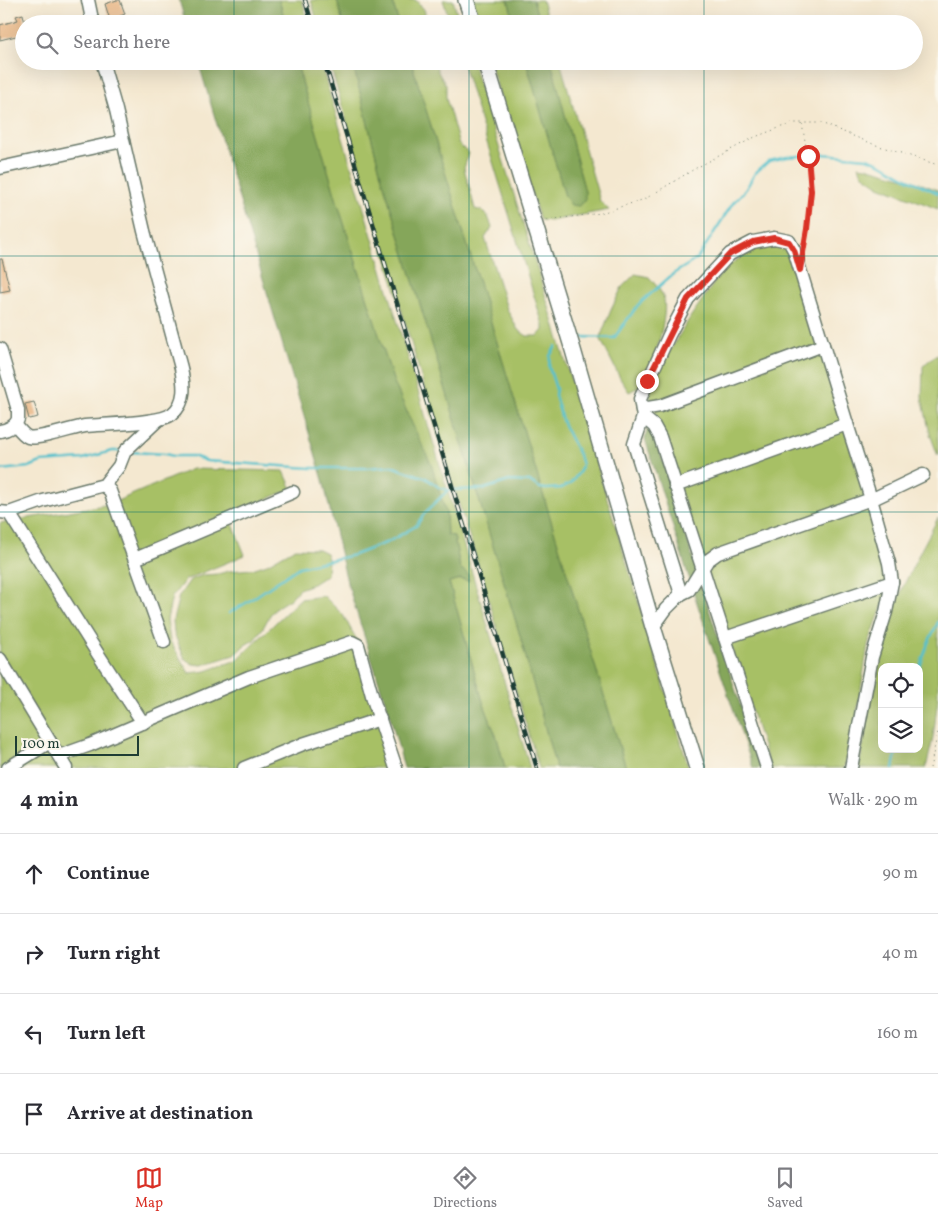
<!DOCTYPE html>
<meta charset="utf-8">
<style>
:root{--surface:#fff;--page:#f2f2f3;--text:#2b2b33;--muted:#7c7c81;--line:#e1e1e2;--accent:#d93025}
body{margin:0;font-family:Vollkorn,serif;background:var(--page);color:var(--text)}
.controls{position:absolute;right:15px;bottom:15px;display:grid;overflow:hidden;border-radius:10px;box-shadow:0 5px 20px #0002}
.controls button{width:45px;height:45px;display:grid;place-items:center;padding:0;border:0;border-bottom:1px solid var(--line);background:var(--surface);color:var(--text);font:25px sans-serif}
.scale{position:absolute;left:15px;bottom:12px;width:124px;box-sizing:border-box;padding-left:5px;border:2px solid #1f3d34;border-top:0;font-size:14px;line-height:18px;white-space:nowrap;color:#1f3d34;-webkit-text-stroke:4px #fbf7ec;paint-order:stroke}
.stop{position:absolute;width:15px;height:15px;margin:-11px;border:4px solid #d93025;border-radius:50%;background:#fff}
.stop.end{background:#d93025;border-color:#fff;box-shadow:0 1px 5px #0008}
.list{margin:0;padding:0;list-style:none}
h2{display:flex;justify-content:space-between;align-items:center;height:65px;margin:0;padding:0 20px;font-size:21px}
h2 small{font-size:16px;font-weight:400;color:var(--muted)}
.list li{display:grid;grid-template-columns:32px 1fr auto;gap:15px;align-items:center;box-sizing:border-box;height:80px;padding:0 20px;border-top:1px solid var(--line)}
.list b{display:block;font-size:19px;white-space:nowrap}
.list em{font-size:16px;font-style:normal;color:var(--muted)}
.icon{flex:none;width:28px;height:28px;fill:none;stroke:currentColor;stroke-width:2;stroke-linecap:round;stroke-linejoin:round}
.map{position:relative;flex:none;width:938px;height:768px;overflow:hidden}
.search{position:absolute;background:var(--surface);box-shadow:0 5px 20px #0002;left:15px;right:15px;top:15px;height:55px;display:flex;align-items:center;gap:12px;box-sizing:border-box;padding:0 18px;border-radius:28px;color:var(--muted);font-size:19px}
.sheet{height:385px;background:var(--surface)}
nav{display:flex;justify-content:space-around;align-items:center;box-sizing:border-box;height:70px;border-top:1px solid var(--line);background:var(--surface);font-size:14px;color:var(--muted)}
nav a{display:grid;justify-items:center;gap:2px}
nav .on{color:var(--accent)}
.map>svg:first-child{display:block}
</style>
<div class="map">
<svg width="938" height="768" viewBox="0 0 938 768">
<rect width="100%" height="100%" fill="#fbf7ec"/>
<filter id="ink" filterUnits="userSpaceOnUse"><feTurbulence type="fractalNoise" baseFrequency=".02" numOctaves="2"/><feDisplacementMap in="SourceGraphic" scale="10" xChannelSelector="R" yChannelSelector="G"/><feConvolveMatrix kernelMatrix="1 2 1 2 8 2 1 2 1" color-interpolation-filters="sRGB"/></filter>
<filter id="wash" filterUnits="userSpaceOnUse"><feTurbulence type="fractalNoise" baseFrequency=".0096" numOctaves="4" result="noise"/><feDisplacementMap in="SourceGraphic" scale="20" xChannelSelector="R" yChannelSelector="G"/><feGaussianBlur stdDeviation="1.12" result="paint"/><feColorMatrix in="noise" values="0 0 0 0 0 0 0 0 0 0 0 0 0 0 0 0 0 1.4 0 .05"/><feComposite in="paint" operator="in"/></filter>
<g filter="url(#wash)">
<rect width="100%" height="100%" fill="#f4e8d0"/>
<g fill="#a7c065" stroke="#637e4c" fill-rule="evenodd">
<path d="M279,0H302L309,24H286Z"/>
<path d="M311,0H337L343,24H318Z"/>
<path d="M392,0H416C418,4 425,8 425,13C425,17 422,19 423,24H399Z"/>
<path d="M443,0H453L460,24H451Z"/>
<path d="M471,0H508L515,24H478Z"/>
<path d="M533,0H542L549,24H540Z"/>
<path d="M296,61H320L530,768H505L497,738L483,702L449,582L460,579L468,580V575L460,568L454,536L447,535L446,513L409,417L393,380L336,198Z"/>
<path d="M329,61H352L381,175L519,632L556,768H539L475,554L449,473Z"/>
<path d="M411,61H434L439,74L446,85V98L459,145L469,153L464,168L475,209C488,212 488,216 492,228L485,238L507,309L518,330L527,336H538L543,330V325L462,61H472L538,271L689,768H626L479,283Z"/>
<path d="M489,61H526L565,196L585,192L551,61H560L600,201L609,210L550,221L540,220Z"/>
<path d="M859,166L866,167L908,179L938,190V209L879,186L862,174Z"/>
<path d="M774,243L789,248L888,570V591L868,645L853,738L844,768H770L648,390L663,362L691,316L723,270L749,251Z"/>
<path d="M635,274L649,277C654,283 660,289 663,296C670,311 653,371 642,384C639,387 633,390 629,392L621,380L600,338L611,310L622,287Z"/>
<path d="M938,355V456L930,434L922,397L923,366L933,357Z"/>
<path d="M192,469L284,471L292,489L229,514L245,555L185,580L172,597L167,619L170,641L189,673L206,671L237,660L300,599L324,596L343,615L359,644L395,768H0V523L110,504Z"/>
<path d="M938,518V698L933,738L926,768H859L870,704L886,631L903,587L921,550ZM882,667H919V749H882Z"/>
<path d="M295,548L318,549L326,553L328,559L327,575L313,584L299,589L290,599L277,607L270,615L263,628L254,640L245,645L234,655L202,665L193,664L185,659L183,655L174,633L173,620L179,596L190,580L203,575L218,574L229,571L252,569L267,564Z"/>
</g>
<g fill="#85a65a" stroke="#527247">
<path d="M179,0H279L286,24H186Z"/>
<path d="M337,0H392L399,24H343Z"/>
<path d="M508,0H533L540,24H515Z"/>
<path d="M198,61H296L336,198L393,380L409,417L431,464L446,513L447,535L454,536L460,568L468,574L469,581L460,579L449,582L483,702L497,738L505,768H404L391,720L347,582L323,480Z"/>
<path d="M352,61H411L479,283L626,768H556L519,632L381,175Z"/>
<path d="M526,61H551L585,192V201L579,206L571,205L565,196Z"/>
<path d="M647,430L652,431L656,439L705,597L761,768H753L697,603L645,439Z"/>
</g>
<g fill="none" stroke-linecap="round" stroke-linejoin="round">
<g stroke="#54c1cc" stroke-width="2.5">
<path d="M583,337L614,338L638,305L673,274L697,259L733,203L746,189L755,173L769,161L787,157L823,154L867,158L882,164L908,179L938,193"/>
<path d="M131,452L165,454L173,456H193L207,461L311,468H367L391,466L426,478L440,488L448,490L484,489L509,481L531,482L540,488L546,489L562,488L571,483L580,471L582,465L579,455L563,423L555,395L556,389L549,367L550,356L556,346"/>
<path d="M0,470L29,467L41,462L83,459L112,451H121"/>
<path d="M229,613L246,603L299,567L354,555L388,542L416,526L424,514L447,491"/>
<path d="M919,670L928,643L938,622"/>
<path d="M893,768L897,749"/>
</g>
</g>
<g id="blocks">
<g fill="#e5ac75">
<path d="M117,0H120L125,14L110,20L105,4Z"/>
<path d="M23,14L25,24H24V34L0,40V25L18,20L16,16Z"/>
<path d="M0,259H2L10,290L0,292Z"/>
<path d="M34,402L38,417L29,419L25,404Z"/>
</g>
</g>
</g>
<g filter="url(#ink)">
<use href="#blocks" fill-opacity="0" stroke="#6a796b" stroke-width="1"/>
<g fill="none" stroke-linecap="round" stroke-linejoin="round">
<defs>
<g id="minor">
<path d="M88,0L93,24"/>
<path d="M0,168L123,141"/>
<path d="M0,349L18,410C18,410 18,419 18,419C16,426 7,430 0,431"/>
<path d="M642,409L660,406L823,345"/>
<path d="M643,417L654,426L660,437L767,768"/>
<path d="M15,424C18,428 23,435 28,437C38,440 73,428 85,426C104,424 159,424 172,414C187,402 184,384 181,368L144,231L116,110L102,61"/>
<path d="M104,485L110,491L164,642"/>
<path d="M675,486L847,424L871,499L889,563L892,582L886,612L872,657L851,768"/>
<path d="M0,512L9,513L43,501L104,485L119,466L125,451L158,420"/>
<path d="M9,513L98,654L143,723"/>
<path d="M135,559L293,492"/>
<path d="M681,594L634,444L643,417L640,399L669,335L688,299L730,254L753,242L774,238L789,241L794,250L847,424"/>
<path d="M653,627L666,609L681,594L689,590L707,561L718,553L877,497L923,475"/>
<path d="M725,638L892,582"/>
<path d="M0,659L66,768"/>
<path d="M59,756L90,745L249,677L352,642L358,645L373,699L396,768"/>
<path d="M8,768L50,742"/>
<path d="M244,768L303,744L380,719"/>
</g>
<g id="major">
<path d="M466,0L474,24"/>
<path d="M485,61L573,350L653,627L697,768"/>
</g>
</defs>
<use href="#minor" stroke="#6a796b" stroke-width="15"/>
<use href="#major" stroke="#6a796b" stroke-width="18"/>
<g stroke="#6a796b" stroke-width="1" stroke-dasharray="1 4" stroke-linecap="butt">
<path d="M802,124L809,163L811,191L804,247"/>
<path d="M547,220L601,213L645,199L696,168L755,137L792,123H821L873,144L938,165"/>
<path d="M930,768L938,732"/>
</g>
<use href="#minor" stroke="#fff" stroke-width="12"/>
<use href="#major" stroke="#fff" stroke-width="15"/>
<defs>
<g id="rail">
<path d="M305,0L312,24"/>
<path d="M324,61L537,768"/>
</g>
</defs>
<use href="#rail" stroke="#1f3d34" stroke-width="4.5"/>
<use href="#rail" stroke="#fbf7ec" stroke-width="2.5" stroke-dasharray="8" stroke-linecap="butt"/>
</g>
</g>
<g fill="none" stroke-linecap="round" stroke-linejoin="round" filter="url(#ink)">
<path stroke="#d93025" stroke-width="6" d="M647,381L688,299L730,254L753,242L774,238L789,242L794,250L800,270L807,229L811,191L808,156"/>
</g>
<path fill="none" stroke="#0f766e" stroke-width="1" stroke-opacity="0.55" d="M234,0V24M469,0V24M704,0V24M234,61V768M469,61V768M704,61V768M0,256H938M0,512H938"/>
</svg>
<div class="controls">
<button><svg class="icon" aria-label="locate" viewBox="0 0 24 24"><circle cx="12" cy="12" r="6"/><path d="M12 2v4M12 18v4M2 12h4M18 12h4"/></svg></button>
<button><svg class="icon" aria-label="layers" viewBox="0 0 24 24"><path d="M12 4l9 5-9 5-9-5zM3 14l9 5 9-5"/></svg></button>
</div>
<div class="scale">100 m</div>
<div class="stop" style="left:808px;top:156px"></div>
<div class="stop end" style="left:647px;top:381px"></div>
<div class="search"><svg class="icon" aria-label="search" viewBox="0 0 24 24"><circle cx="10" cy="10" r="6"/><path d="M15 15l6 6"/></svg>Search here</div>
</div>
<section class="sheet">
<h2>4 min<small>Walk · 290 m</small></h2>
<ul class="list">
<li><svg class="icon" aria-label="ahead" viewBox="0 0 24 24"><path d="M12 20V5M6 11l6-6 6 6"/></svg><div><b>Continue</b></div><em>90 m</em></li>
<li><svg class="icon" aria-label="right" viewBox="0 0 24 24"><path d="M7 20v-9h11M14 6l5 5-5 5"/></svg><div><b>Turn right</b></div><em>40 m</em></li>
<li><svg class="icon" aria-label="left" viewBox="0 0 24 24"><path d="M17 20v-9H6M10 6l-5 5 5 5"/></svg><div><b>Turn left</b></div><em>160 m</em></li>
<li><svg class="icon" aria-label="arrive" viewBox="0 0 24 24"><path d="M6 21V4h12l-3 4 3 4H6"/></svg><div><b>Arrive at destination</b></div></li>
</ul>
</section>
<nav>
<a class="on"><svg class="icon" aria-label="map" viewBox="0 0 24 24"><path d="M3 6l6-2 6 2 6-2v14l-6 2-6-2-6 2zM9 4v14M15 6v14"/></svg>Map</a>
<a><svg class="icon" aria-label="directions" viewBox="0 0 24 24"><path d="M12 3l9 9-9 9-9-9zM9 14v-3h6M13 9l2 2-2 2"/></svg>Directions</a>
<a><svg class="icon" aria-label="saved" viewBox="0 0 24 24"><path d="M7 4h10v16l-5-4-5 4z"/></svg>Saved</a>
</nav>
